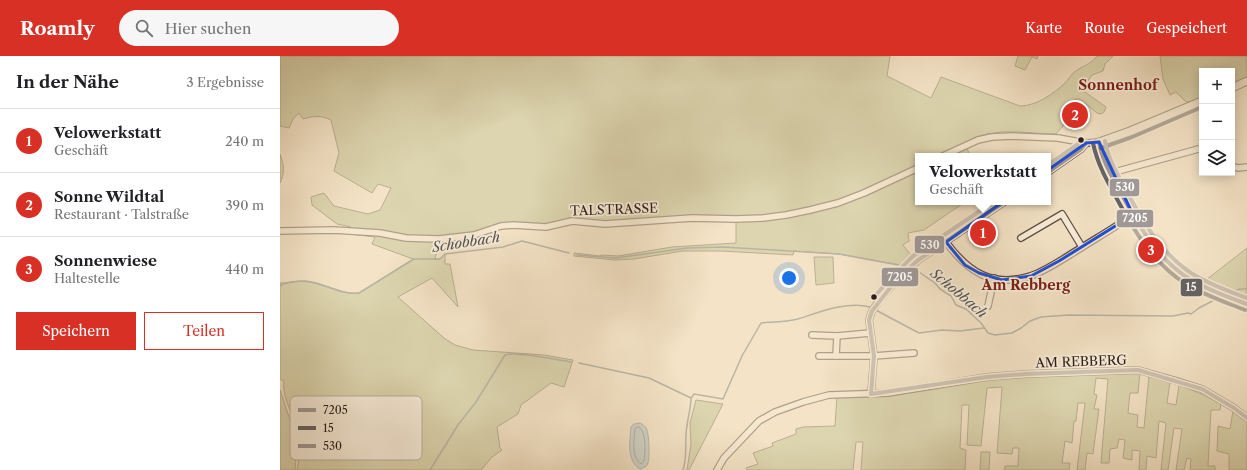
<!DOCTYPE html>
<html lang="de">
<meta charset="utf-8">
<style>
:root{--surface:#fff;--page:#f6f6f6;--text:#202124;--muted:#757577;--line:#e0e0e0;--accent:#d93025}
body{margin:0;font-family:"Libre Caslon Text",serif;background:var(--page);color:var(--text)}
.controls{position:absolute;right:12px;top:12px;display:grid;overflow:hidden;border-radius:0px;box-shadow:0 2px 10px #0003}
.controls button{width:36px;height:36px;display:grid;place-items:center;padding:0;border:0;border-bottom:1px solid var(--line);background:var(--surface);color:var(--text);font:20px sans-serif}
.you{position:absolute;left:509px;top:222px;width:14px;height:14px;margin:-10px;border:3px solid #fff;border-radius:50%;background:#1a73e8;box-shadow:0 0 0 6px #1a73e833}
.badge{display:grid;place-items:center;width:26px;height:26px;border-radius:50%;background:var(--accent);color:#fff;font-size:13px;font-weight:700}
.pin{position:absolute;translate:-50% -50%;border:2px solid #fff;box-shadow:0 1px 4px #0006}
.popup{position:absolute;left:635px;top:97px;width:136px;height:52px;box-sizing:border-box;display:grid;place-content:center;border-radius:0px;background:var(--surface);filter:drop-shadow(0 1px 3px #0005);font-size:13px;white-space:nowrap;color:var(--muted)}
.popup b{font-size:15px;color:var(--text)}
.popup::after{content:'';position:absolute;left:50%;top:100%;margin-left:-8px;border:8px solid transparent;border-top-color:var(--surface)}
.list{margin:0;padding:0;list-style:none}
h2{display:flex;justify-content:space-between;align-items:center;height:52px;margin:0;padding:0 16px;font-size:17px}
h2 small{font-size:13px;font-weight:400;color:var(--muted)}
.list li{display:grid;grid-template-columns:26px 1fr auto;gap:12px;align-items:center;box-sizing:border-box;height:64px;padding:0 16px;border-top:1px solid var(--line)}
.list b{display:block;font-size:15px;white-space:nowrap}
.list p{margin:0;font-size:13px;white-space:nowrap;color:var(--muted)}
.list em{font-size:13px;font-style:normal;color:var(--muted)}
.actions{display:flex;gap:8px;padding:12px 16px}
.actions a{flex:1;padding:9px 0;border:1px solid var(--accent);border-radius:0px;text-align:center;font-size:14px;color:var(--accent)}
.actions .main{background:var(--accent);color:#fff}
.icon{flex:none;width:22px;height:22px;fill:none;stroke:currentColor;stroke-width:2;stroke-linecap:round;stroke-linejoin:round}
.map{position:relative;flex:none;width:967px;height:414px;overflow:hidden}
header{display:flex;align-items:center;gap:24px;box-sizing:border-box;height:56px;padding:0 20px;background:var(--accent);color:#fff}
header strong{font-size:19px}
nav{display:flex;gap:22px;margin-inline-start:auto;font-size:14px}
.search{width:280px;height:36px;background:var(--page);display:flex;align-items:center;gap:10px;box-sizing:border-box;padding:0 14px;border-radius:22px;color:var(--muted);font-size:15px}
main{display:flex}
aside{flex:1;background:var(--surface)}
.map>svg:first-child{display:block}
</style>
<header>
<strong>Roamly</strong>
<div class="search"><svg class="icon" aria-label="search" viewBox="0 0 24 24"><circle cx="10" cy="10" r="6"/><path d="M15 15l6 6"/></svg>Hier suchen</div>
<nav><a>Karte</a><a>Route</a><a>Gespeichert</a></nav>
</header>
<main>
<aside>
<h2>In der Nähe<small>3 Ergebnisse</small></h2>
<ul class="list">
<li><span class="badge">1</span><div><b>Velowerkstatt</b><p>Geschäft</p></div><em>240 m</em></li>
<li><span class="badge">2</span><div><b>Sonne Wildtal</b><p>Restaurant · Talstraße</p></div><em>390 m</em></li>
<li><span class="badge">3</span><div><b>Sonnenwiese</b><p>Haltestelle</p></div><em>440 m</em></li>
</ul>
<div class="actions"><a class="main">Speichern</a><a>Teilen</a></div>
</aside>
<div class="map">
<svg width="967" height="414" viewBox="0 0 967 414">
<rect width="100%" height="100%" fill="#f4e3c6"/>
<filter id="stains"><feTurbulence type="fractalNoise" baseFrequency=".005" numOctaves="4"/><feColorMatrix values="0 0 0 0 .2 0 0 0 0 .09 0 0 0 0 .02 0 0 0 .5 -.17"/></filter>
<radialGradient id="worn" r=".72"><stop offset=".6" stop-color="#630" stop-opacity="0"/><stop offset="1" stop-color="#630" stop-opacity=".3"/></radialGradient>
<g fill="#bfc392" stroke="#767055">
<path d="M0,0H610L607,20L651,42L661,21L740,50C756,50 773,38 784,28C788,24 792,17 797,14C805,9 811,8 817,0H833L825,8L823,15L812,19L802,34L826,51L824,56L821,58L817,57L800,43H796L785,52L784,56L790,62L776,78C753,78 729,73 707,78C699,80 691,84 684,88L691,100H638V146H685L644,174L628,177L629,185L623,189L634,203L626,210L559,198L514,195L513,199L441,195H403L354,203L335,204L294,200V197L320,200L321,199L338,200L392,191L456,187V165L413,163L327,170L292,163L266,168L232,167L194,176L159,181L160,186L155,203H160L165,198V208H170L178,251L152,222L118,241L164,282L175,289L193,294L264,299L293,304L284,331L271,327L241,349L238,358L217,371L220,392L222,394L212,401L201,414H17C21,397 19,381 14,365C10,352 2,339 4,325L0,323V227C11,227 21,223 32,226C48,229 63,239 79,237L133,203L92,188L95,181L70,178L71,171L57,168L32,149L31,141L44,137L54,150L88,158L100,154L111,132L98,128L92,137L54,115L59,97L51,64C41,59 33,60 23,63L19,57L13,63L9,72L0,70Z"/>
<path d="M738,0H758L757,3L752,1L745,14L735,10Z"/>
<path d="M880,0H967V20L952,28V15H922V41L914,45L906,46L896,36L890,39L883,23Z"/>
<path d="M0,98C4,109 5,116 0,127Z"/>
<path d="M967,192V242L926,224Z"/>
<path d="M534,201H553L554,227L536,229Z"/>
<path d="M860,317L858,337H850L848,357L858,359L857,371L864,372L869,320L890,326L887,347L896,349L899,329L924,339L941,348L940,354H931L928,410H935V414H910L911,403L907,402L904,414H896L902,373L894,372L888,414H881L886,367L879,365L876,402L867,400L866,414H859L860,395L852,394V404L843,402L845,384L839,383L837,392L830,393L829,407H821L828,323L816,322L814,338L817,339L814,353H819L813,398L807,397L805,414H797L805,347H798L796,365H794L792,387L785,385L782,407H790L789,414H724L725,410H738L739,392H733L732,398L717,397L722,331L707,332L701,390L687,389L689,349H682L680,392L686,394L685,414H581L583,386H576L573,414H467L466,412L478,408L473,397L493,390L492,387L516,378V373L523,371L555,370L557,339L608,337L669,327L745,321Z"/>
<path d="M0,334C9,361 19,386 15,414H0Z"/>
<path d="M416,344L443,348L409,414H407L411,388L410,367Z"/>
<path d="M953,355L967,365V414H949V398L937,395L938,370L950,373Z"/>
<path d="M701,396H710L709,414H700Z"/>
</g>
<path fill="#a1bbbf" stroke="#727c7c" d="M360,367C363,369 366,370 367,374C369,380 370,402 368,407C367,411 363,412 360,413C346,405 350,384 351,371L354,368Z"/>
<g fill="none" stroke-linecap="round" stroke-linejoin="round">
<path stroke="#666c6c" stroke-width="1" d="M359,371C367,377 365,396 364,405L361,408C351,400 354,385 355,373Z"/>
<g stroke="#727c7c" stroke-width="1.5">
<path d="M297,199L336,202L407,192L443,191L559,198L629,211"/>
<path d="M633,212L655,227L660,233L671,240L676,249L686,253L701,267L708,277L715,279L732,277L741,272L750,265L761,261L788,259L893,260L908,257L911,258L919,252L940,241"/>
<path d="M0,230C4,227 7,227 12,226C38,221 57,240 79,237L134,203H160L165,198L223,191L242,185L289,197"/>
<path d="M947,237L960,233H967"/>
<path d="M596,254L605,259L639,277L662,274L680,275L704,272"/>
<path d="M299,307L369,322L411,342L414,338L443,343L462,300L481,267C493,266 506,266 518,263C540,256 567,245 590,251"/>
<path d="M150,414L178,369L196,346L225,299C235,295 278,304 291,306"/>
<path d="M403,414C408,400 404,384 407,370C408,360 411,352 411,342"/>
</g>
<defs>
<g id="minor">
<path d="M663,100L698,84L712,81L732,80L778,82L806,87L819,86"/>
<path d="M952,110L958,112L967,111"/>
<path d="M768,116L801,93L806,87"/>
<path d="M831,117L922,92"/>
<path d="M0,175L54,174L100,177L126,182L159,183L194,179L221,170L233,169L266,171L292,165L325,168L412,162L456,163L483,162L506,159L530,154L558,147L584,137L638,112"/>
<path d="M741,182L782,158L802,191"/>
<path d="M666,186C688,216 712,232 750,220C764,216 783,203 796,195C815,183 834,172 853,159"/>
<path d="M708,250L714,222"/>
<path d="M532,279L557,280L590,277"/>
<path d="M539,300H594L634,297"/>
<path d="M556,300L557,280"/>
<path d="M591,338L594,300L589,264L592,255L599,245L614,227L637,205L724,146"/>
<path d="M437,414L444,402L479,365L495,356L523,346L549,339L608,337L707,321L745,318L858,314L897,325L922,333L954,352L967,362"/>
</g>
<g id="tertiary">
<path d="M952,32L967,25"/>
<path d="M922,45L850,75L819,86C821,103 832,119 839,134C855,164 873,196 901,217C920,231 945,240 967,248"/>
</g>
</defs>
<use href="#minor" stroke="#5e4e44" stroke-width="8"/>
<use href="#tertiary" stroke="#5e4e44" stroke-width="9"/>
<use href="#minor" stroke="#f8edda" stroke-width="5.5"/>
<use href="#tertiary" stroke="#f8edda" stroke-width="7"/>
<defs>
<g id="bus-1">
<path d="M819,86C822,105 833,122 842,139C859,170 878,203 908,222C926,233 947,241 967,248"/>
<path d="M768,116L801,93L806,87"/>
<path d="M591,338L707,321L745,318L858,314L922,333L954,352L967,362"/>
<path d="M591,338L594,300L589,264L592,255L614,227L637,205L724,146"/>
</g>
<g id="bus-2">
<path d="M813,87C817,107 827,125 837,143C854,175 874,208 906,228C924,239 945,246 965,254"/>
<path d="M821,92L852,81L922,51"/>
</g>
<g id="bus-3">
<path d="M825,85C828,103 838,119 847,136C863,166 881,197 911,217C928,228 948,235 967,242"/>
<path d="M768,109L797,89L801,83"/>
<path d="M594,241L610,223L633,200L713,146"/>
</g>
</defs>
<use href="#bus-1" stroke="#f8edda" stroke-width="7"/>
<use href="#bus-2" stroke="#f8edda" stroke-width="7"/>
<use href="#bus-3" stroke="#f8edda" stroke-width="7"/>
<use href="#bus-1" stroke="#a09997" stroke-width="4"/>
<use href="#bus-2" stroke="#646363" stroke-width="4"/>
<use href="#bus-3" stroke="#a09997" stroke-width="4"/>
</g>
<path d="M0 0H967V414H0ZM819,86L853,159L779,205L751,220L722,224L699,217L685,209L666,186L806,87Z" fill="#f4e3c6" fill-opacity=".55" fill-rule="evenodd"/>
<path fill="none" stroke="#1d4ed8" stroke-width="3" stroke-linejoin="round" d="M819,86L853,159L779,205L751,220L722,224L699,217L685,209L666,186L806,87Z"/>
<g fill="#2c1d18" stroke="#f8edda" stroke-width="1.5">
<circle cx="801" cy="84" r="3.5"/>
<circle cx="594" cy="241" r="3.5"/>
</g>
<g text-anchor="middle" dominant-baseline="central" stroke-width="3.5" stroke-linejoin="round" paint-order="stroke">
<g font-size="13" fill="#2c1d18" stroke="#f8edda">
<text transform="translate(334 153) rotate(-2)">TALSTRASSE</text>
<text transform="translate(801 305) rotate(-2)">AM REBBERG</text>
</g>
<g font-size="14" font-weight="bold" fill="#7a1f14" stroke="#f8edda">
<text x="838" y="29">Sonnenhof</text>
<text x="746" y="229">Am Rebberg</text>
</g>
<g font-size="14" font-style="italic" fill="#555452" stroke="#f8edda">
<text transform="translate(186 186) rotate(-9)">Schobbach</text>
<text transform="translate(679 237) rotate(40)">Schobbach</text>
</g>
</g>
<rect x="10" y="340" width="132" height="64" rx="6" fill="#f8edda" stroke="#bbafa0" stroke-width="1"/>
<rect x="18" y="352" width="18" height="4" fill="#a09997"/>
<rect x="18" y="370" width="18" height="4" fill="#646363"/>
<rect x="18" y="388" width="18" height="4" fill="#a09997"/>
<g font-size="11" fill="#2c1d18">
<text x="43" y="358">7205</text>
<text x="43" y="376">15</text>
<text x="43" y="394">530</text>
</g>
<g stroke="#f8edda" stroke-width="1.5">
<rect x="829" y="122" width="31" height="19" rx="4" fill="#a09997"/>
<rect x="836" y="153" width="38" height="19" rx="4" fill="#a09997"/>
<rect x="634" y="179" width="31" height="19" rx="4" fill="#a09997"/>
<rect x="601" y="211" width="38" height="20" rx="4" fill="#a09997"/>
<rect x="900" y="222" width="23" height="19" rx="4" fill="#646363"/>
</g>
<g font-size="11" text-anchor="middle" font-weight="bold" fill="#fff">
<text x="845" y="135">530</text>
<text x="855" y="166">7205</text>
<text x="650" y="193">530</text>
<text x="620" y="225">7205</text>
<text x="911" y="235">15</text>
</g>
<rect width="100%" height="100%" filter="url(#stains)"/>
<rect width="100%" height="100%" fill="url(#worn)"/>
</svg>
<div class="controls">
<button>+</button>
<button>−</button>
<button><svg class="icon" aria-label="layers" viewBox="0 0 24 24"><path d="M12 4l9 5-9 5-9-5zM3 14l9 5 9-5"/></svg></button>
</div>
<div class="you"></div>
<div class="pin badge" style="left:703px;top:177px">1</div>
<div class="popup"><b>Velowerkstatt</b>Geschäft</div>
<div class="pin badge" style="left:795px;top:59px">2</div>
<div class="pin badge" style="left:871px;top:194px">3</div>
</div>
</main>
